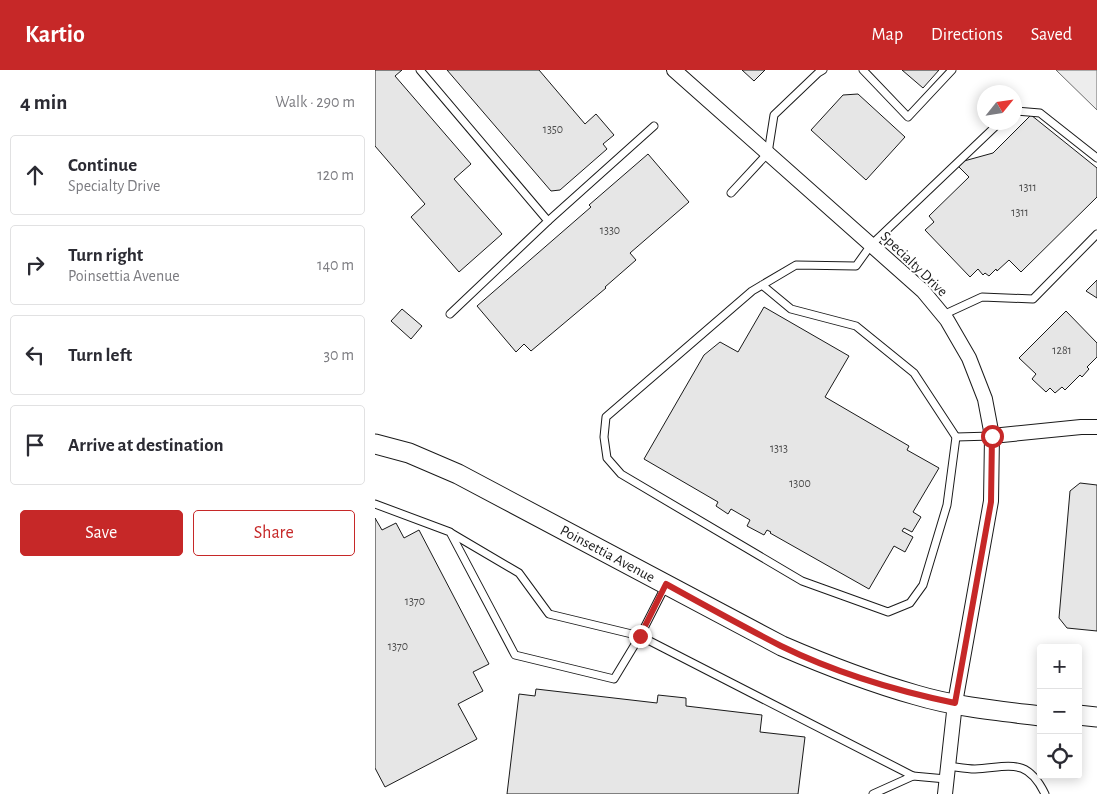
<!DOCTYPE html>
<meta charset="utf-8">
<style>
:root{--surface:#fff;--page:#f7f7f7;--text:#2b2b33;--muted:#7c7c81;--line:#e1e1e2;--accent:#c62828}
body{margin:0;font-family:"Alegreya Sans",sans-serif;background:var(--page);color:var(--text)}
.controls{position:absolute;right:15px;bottom:15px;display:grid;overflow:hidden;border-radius:5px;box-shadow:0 2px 12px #0003}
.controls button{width:45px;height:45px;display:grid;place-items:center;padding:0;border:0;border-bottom:1px solid var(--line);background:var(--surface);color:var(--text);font:25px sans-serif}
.compass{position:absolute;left:602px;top:15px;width:45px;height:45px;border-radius:50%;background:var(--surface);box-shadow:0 2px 12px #0003;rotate:60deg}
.stop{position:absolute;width:15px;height:15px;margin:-11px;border:4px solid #c62828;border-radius:50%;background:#fff}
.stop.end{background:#c62828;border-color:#fff;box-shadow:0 1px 5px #0008}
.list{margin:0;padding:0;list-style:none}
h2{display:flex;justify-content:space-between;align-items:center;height:65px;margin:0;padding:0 20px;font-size:21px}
h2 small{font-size:16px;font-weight:400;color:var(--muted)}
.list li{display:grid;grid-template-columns:32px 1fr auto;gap:15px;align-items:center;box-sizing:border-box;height:80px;margin:0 10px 10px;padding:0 10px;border:1px solid var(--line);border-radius:5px}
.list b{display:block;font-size:19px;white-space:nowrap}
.list p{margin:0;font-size:16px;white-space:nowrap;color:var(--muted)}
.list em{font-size:16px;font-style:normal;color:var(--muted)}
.actions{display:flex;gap:10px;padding:15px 20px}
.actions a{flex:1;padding:11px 0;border:1px solid var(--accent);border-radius:5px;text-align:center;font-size:18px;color:var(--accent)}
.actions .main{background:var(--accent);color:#fff}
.icon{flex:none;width:28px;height:28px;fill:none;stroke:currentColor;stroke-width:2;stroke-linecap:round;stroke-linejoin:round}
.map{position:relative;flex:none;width:722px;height:724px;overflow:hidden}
header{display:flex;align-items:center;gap:30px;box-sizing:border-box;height:70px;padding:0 25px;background:var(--accent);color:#fff}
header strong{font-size:24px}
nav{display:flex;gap:28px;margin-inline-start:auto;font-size:18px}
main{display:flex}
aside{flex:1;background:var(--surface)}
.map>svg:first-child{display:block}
</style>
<header>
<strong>Kartio</strong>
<nav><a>Map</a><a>Directions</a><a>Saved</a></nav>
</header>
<main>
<aside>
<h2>4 min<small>Walk · 290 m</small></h2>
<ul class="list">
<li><svg class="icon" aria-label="ahead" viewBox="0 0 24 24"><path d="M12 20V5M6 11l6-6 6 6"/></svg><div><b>Continue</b><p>Specialty Drive</p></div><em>120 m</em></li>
<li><svg class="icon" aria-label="right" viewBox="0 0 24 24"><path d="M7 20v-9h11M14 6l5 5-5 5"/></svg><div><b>Turn right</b><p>Poinsettia Avenue</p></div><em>140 m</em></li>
<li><svg class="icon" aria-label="left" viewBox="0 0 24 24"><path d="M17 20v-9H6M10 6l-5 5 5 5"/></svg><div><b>Turn left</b></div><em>30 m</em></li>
<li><svg class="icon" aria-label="arrive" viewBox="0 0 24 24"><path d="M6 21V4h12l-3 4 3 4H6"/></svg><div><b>Arrive at destination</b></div></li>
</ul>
<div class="actions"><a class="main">Save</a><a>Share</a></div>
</aside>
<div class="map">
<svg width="722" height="724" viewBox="0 0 722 724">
<rect width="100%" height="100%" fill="#fff"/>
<path fill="#ededed" stroke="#6a6a6a" d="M681,0H722V40Z"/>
<g fill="#e6e6e6" stroke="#1a1a1a">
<path d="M0,0H27L20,6L96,94L79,109L127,164L84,202L36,147L50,134L0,76Z"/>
<path d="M72,0H164L210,54L221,44L239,65L228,74L232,79L185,120L176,121Z"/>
<path d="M367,0H390L379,11Z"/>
<path d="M527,0H564L548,18Z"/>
<path d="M483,24L530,67L491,110L436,60L468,25Z"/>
<path d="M656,45L722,98V127L646,202L634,190L622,201L621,199L614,206L610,203L608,205L603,199L595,207L550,160L559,152L554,146L594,107L583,96L589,91L618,83Z"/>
<path d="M273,84L314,132L255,183L261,190L230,217L231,218L156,281L149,274L141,282L102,236L216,137L214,135Z"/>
<path d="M722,210V228L711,221Z"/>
<path d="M389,237L474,286L450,327L534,376L532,380L564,398L538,442L546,447L537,462L529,458L527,461L538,467L530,482L519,476L494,519L395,463L396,462L392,460L389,465L372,456L375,450L356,439L353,444L341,436L343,432L269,389L329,285L345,272L363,282Z"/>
<path d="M27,239L47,256L36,269L16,251Z"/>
<path d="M691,241L722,273V287L712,297L714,299L707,307L705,305L690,320L687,317L680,323L675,318L671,322L657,309L661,304L644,288Z"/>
<path d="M705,413L722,415V561L692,558L684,548L695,421Z"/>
<path d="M0,448L7,460L21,453L29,468L44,460L114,594L98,602L108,621L83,634L102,669L10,717L0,698Z"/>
<path d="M161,619L282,633L283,625L311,628V636L387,645L385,662L430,667L423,724H132L144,624L160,626Z"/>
</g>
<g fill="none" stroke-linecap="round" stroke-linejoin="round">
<defs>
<g id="service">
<path d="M45,0L173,151L75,244"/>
<path d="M488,0L533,47L577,0"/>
<path d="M640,41L665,43L722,88"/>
<path d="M356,123L393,83L399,45L443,3L448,0"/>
<path d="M173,151L279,56"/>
<path d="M387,215L416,239L481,256L539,303L581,367L572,435L548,515L535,533L513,542L427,511L246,404L232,388L229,367L231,347L377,221L421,195L481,196L496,175L625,52"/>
<path d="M568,245L607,227L658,229L722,164"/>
<path d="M581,367L617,366"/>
<path d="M0,434L75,462L140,585L239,609L265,566L538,706L498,724"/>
<path d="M76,463L144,503L174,544L265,566L291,515"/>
<path d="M573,696C582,697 591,699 600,699C635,697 652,687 670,724"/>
<path d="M538,706L571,709"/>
</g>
<g id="minor">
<path d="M299,0L548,221L572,250L594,288L610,329L617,366L616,431L580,633L570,724"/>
<path d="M617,366L706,357H722"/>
</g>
<g id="secondary">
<path id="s1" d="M0,374L34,383L83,404L407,576C451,595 495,612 541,625C581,637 624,641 666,646"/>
<path d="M703,645L722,647"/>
</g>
</defs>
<use href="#service" stroke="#1a1a1a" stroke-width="9"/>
<use href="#minor" stroke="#1a1a1a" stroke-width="16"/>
<use href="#secondary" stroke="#1a1a1a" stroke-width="21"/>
<use href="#service" stroke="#fff" stroke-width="7"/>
<use href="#minor" stroke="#fff" stroke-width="14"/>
<use href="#secondary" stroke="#fff" stroke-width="19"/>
</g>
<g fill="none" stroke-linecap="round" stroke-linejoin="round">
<path stroke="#c62828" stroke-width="6" d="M265,566L291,514C329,535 367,556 406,576C459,602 522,621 580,633L616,432L617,366"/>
</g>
<g text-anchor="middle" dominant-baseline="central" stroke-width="4" stroke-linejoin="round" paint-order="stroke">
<g font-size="12" fill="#4d4d4d">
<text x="178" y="59">1350</text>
<text x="653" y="117">1311</text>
<text x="645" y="142">1311</text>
<text x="235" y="160">1330</text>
<text x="687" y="280">1281</text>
<text x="404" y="378">1313</text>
<text x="425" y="413">1300</text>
<text x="40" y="531">1370</text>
<text x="23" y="576">1370</text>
</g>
<g font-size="15" fill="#1a1a1a" stroke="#fff">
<text transform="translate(539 194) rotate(44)">Specialty Drive</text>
<text stroke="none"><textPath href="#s1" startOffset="258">Poinsettia Avenue</textPath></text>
</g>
</g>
</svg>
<div class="controls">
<button>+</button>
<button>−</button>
<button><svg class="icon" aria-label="locate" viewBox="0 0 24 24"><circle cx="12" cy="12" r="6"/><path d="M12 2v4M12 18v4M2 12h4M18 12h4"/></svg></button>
</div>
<svg class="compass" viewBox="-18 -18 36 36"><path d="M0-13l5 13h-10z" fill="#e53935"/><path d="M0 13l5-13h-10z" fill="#7c7c81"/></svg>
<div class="stop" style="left:617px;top:366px"></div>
<div class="stop end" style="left:265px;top:566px"></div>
</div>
</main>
